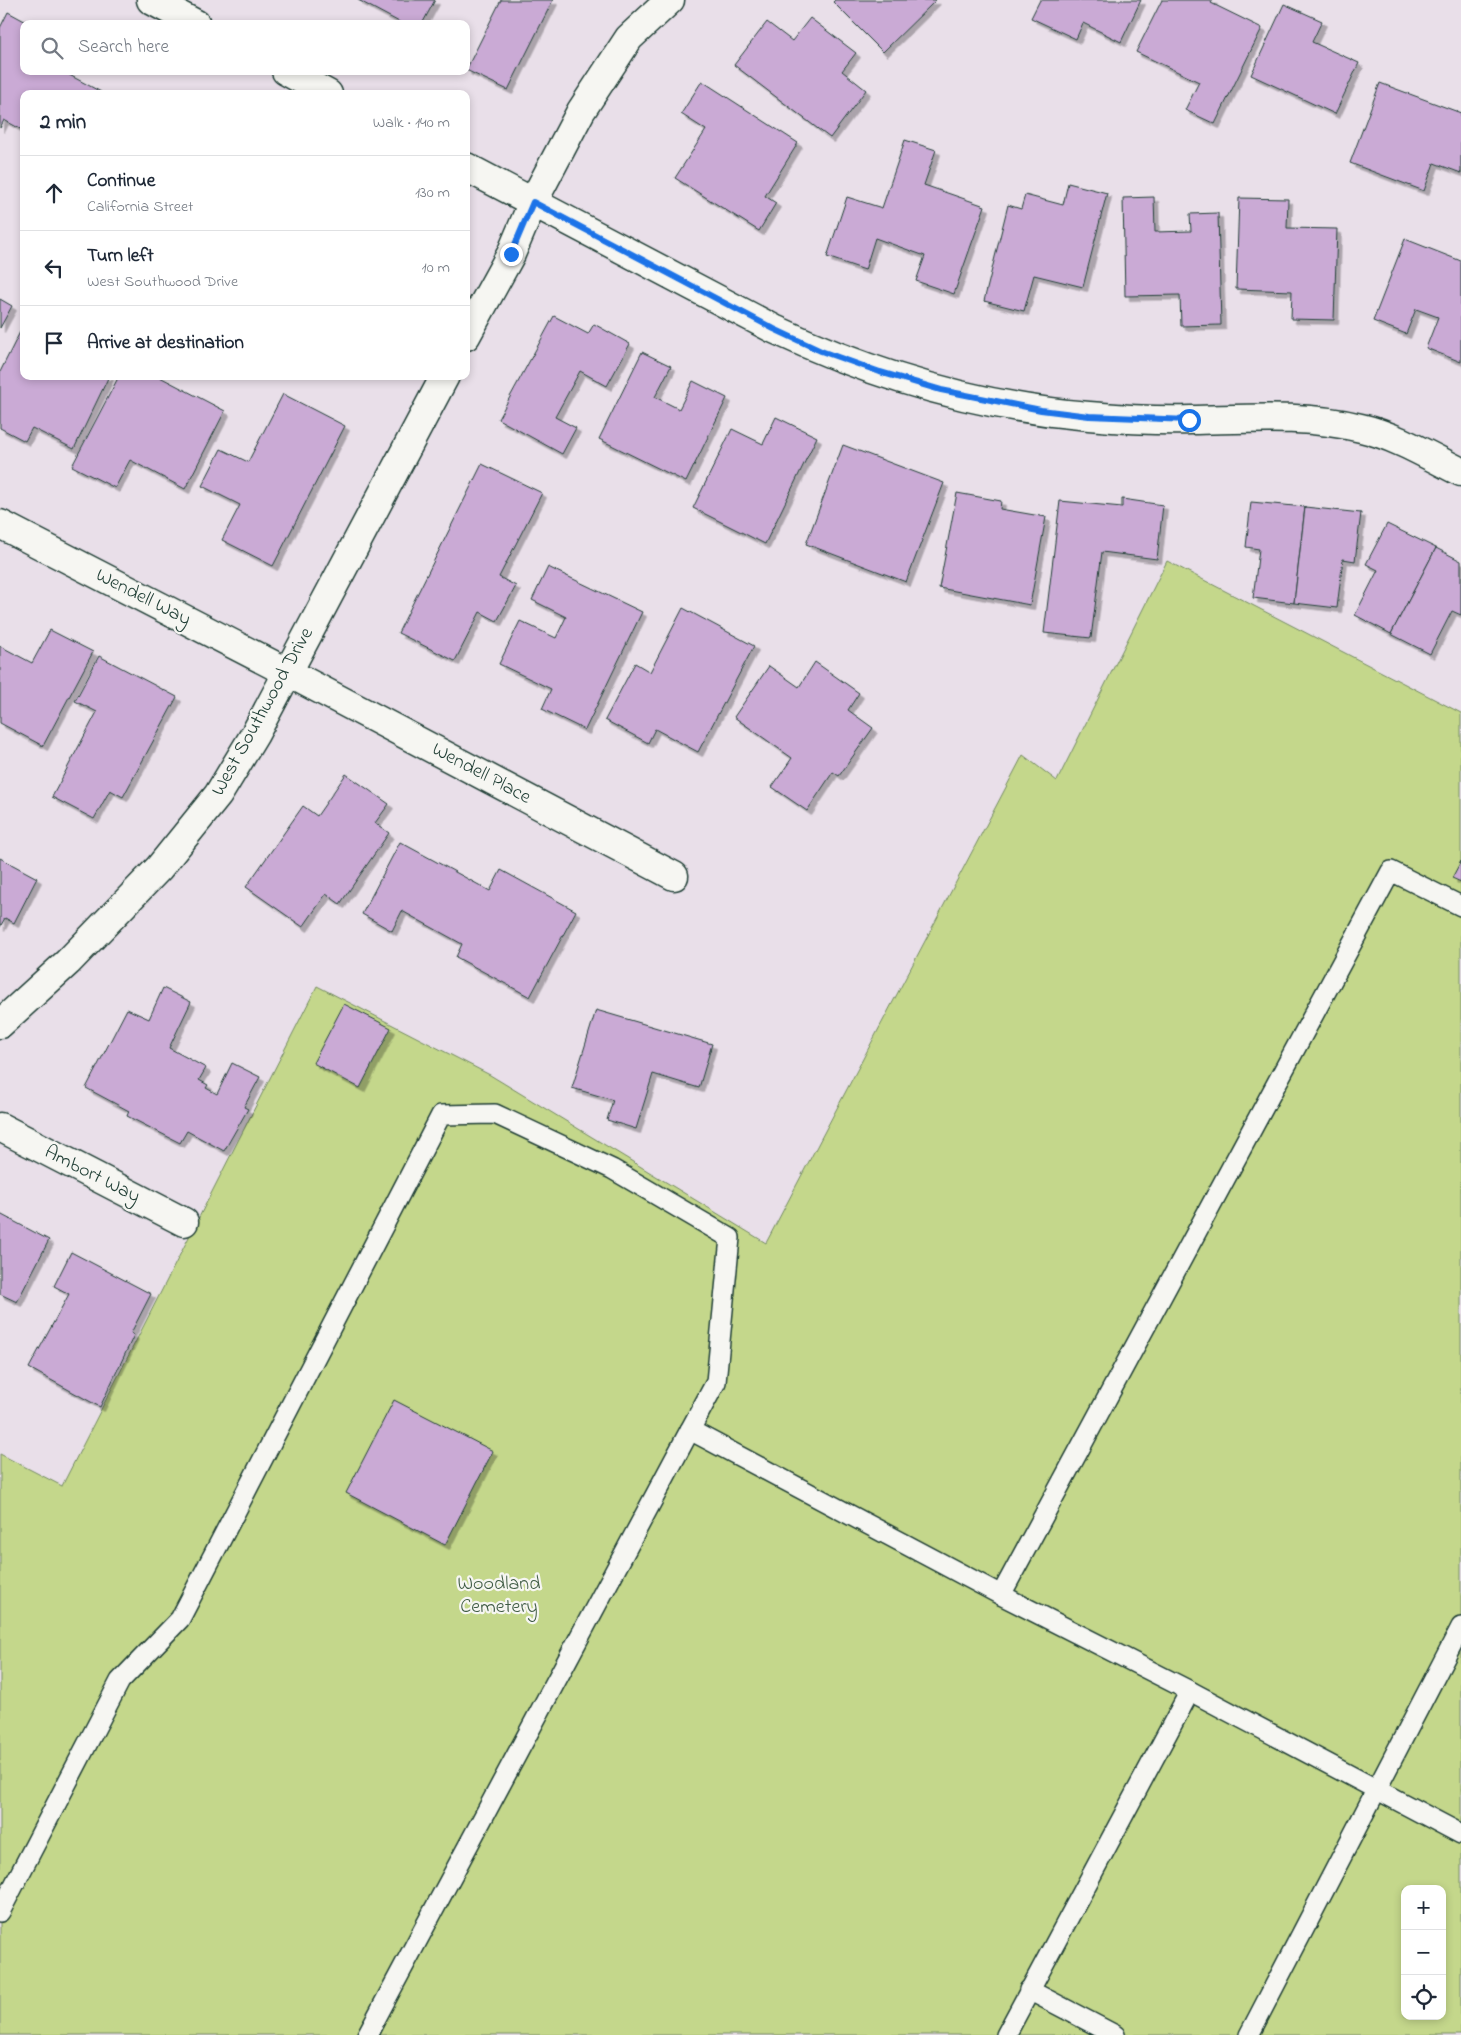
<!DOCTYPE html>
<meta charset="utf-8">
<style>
:root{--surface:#fff;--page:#f2f2f3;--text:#1f2937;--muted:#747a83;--line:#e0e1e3}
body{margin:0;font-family:"Indie Flower",sans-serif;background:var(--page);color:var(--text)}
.controls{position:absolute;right:15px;bottom:15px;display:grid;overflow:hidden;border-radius:10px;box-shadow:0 2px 8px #0003}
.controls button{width:45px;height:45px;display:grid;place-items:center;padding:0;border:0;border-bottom:1px solid var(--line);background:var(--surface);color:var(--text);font:25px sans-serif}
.stop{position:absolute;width:15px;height:15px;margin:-11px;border:4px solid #1a73e8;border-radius:50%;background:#fff}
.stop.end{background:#1a73e8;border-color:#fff;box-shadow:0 1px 5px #0008}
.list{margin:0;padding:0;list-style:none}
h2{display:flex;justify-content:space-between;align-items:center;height:65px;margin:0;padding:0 20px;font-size:21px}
h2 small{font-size:16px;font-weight:400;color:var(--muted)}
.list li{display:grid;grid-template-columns:32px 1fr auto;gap:15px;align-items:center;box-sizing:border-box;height:75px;padding:0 20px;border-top:1px solid var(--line)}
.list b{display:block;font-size:19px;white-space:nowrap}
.list p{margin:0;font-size:16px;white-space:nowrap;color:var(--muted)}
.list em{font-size:16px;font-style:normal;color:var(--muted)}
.icon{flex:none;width:28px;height:28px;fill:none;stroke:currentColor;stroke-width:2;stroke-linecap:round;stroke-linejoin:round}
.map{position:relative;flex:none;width:1461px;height:2035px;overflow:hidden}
.search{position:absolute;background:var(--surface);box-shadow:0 2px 8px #0003;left:20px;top:20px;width:450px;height:55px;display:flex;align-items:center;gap:12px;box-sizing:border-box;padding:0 18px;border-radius:10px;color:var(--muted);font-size:19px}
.panel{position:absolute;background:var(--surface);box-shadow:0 2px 8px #0003;left:20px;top:90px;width:450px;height:290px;border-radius:10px}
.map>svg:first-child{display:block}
</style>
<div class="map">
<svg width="1461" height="2035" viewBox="0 0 1461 2035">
<defs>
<filter id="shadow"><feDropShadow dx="4.5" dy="4.5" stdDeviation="0" flood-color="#0004"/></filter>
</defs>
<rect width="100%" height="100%" fill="#e9dfe9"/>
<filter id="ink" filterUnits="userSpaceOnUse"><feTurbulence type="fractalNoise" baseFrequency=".02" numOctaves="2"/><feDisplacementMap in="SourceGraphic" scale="10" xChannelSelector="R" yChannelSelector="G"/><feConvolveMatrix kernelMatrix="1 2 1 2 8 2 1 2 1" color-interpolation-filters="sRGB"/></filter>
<g filter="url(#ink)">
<path fill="#c4d78b" stroke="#728a60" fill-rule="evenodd" d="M1167,561L1461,713V2035H0V1454L62,1486L317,986L490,1075L766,1243L1023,755L1057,781ZM1405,1889H1442V2016H1405Z"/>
<g fill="#caaad5" stroke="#1f3d34" filter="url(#shadow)">
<path d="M358,0H435L422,24H403Z"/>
<path d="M501,0H553L508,90L466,70Z"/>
<path d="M835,0H936L883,52L833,2Z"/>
<path d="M1040,0H1141L1121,42L1083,23L1076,39L1031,18Z"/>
<path d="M1162,0H1213L1211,3L1262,28L1215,124L1185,110L1199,82L1136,52Z"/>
<path d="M1284,4L1322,21L1312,42L1359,63L1335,114L1251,75Z"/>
<path d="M8,12L30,24H24V71H62L101,92L100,94H24V131L4,120L0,128V28Z"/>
<path d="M810,18L856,53L842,71L866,90L830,138L734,65L767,22L792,41Z"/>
<path d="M702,81L798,143L765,196L776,203L759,231L675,178L706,130L681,114Z"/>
<path d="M1380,83L1461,113V173L1434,163L1424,191L1350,163Z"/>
<path d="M905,140L936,150L924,185L985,206L954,294L916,281L925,256L875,238L865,270L827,257L847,197L882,208Z"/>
<path d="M1068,183L1107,193L1083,287L1034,275L1024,311L984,301L1008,205L1021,209L1025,195L1063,205Z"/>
<path d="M1154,197L1155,232L1191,231L1190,214L1218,213L1221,325L1181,326L1180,295L1125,296L1123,198Z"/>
<path d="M1239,198L1288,199L1287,228L1337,229L1334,320L1291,319L1292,291L1236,289Z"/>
<path d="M1405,239L1461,261V362L1426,348L1438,317L1416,309L1406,334L1373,321Z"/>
<path d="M0,299L12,306L0,328Z"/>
<path d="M554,316L588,334L594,324L630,344L607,386L580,371L555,417L576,428L562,454L498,419Z"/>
<path d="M20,332L24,334V376H109L74,449L32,428L25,441L0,428V372Z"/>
<path d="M642,352L671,366L655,397L679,409L693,381L727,398L686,482L599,439Z"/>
<path d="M119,376H158L225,411L185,489L130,460L115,488L72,466Z"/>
<path d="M283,394L345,426L273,566L222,540L240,505L202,486L221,449L248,462Z"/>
<path d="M776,417L817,437L765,544L693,508L732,429L763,444Z"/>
<path d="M843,445L944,483L906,582L806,544Z"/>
<path d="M482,464L542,493L499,577L516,586L497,621L480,612L455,661L398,633Z"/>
<path d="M957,493L1001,501L1000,509L1046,517L1030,605L939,588Z"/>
<path d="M1122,499L1163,505L1157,559L1102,552L1091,638L1044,633L1060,501L1122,507Z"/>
<path d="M1251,502L1305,507L1294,603L1253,598L1259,549L1246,547Z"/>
<path d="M1305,507L1361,513L1355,561L1343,559L1337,608L1294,603Z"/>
<path d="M1387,524L1436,548L1391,634L1355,615L1378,570L1366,564Z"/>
<path d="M1436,548L1461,561V615L1452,611L1430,654L1391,634Z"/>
<path d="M548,567L642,612L585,730L542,709L551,689L499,664L520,621L556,638L566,617L532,600Z"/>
<path d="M683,608L754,646L698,752L655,729L648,743L605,720L635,663L650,672Z"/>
<path d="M50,630L93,652L43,746L0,723V646L32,663Z"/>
<path d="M99,656L177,697L123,797L110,790L94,819L52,797L97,712L75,701Z"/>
<path d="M815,662L859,693L848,710L873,728L839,776L833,772L807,811L772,787L792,758L734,717L769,666L799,687Z"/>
<path d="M346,774L389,804L375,823L389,833L340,904L326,894L303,927L246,887L303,806L317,816Z"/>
<path d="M400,842L490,891L501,870L576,911L530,997L456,957L462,944L402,911L392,931L362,914Z"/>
<path d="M0,858L37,878L14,923L5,918L0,927Z"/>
<path d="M1461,861V882L1452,878Z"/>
<path d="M163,988L191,1002L169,1048L206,1068L199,1080L208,1085L206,1088L217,1094L232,1063L260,1077L244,1107L248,1109L224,1151L187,1131L180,1143L127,1116L129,1111L86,1088L127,1009L149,1019Z"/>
<path d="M344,1004L391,1028L360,1088L313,1063Z"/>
<path d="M596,1010L712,1044L699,1088L653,1074L636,1129L607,1120L613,1100L572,1088Z"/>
<path d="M0,1214L49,1240L17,1302L0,1294Z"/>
<path d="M71,1252L151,1294L131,1333L134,1335L100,1407L29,1368L69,1294L54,1286Z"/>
<path d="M394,1400L493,1451L445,1545L346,1493Z"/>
</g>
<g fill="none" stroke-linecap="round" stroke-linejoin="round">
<defs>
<g id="lane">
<path d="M1001,1595L1391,871L1461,906"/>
<path d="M0,1912L120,1681L180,1619L441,1115L495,1114L612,1169L730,1238L716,1382L690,1430"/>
<path d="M1029,1990L1115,2035"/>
<path d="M367,2035L690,1430L1001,1595L1190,1691L1461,1834"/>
<path d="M1006,2035L1190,1691"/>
<path d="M1249,2035L1461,1627"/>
</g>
<g id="street">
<path d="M466,336L511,254L533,202L581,111L629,38L670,0"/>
<path d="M0,524L287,672L674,876"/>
<path d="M0,1024L68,962L159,868L218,795L255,734L445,376"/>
<path d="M0,1127L184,1222"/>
</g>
<g id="secondary">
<path d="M151,0L196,24"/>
<path d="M286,71L328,94"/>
<path d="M466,167L774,329C872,375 980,407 1089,416C1123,419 1158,421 1191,420C1248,419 1305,414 1361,428C1396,436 1429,456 1461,472"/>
</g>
</defs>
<use href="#lane" stroke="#1f3d34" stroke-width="22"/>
<use href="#street" stroke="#1f3d34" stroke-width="31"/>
<use href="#secondary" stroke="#1f3d34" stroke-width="31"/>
<use href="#lane" stroke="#f6f6f2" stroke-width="19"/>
<use href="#street" stroke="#f6f6f2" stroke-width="28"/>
<use href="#secondary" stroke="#f6f6f2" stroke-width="28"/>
</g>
</g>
<g fill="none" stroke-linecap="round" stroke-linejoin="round" filter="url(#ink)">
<path stroke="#1a73e8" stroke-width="6" d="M511,254L533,202L774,329L821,351L880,372L941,390L1041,410L1089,416L1189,420"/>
</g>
<g text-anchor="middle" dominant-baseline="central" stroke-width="4.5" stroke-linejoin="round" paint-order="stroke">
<g font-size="20" fill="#1f3d34" stroke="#f6f6f2">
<text transform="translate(143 598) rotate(27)">Wendell Way</text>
<text transform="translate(263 712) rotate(-61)">West Southwood Drive</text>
<text transform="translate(481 774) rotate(28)">Wendell Place</text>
<text transform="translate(92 1175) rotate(27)">Ambort Way</text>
</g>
<g font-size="20" fill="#405c45" stroke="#f6f6f2">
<text x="499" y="1584">Woodland<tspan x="499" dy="23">Cemetery</tspan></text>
</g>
</g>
</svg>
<div class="controls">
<button>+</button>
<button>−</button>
<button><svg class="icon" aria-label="locate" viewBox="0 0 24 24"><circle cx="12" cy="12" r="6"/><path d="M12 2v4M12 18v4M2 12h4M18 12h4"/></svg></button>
</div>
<div class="stop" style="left:1189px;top:420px"></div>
<div class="stop end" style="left:511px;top:254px"></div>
<div class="search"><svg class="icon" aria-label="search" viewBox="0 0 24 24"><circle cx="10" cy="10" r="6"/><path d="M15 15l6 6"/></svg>Search here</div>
<section class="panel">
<h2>2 min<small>Walk · 140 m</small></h2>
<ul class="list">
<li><svg class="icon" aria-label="ahead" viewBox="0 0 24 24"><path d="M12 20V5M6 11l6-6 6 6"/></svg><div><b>Continue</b><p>California Street</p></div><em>130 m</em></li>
<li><svg class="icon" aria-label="left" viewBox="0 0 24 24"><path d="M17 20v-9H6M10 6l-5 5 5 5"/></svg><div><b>Turn left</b><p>West Southwood Drive</p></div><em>10 m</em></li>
<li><svg class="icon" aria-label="arrive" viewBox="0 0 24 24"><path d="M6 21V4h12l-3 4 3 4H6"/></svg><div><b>Arrive at destination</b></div></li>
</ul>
</section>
</div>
